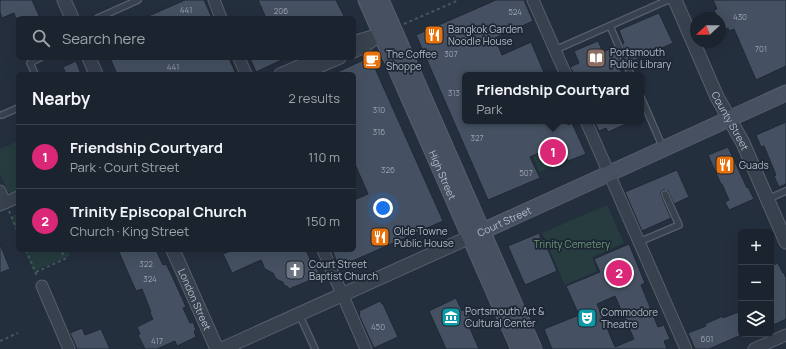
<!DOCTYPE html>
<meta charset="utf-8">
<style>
:root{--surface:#1b232e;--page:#282f3a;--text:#f1f3f6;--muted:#a0a4aa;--line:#39404a;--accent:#db2777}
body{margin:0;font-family:Manrope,sans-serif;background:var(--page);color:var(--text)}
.controls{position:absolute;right:12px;bottom:12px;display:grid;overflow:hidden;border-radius:6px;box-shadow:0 4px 16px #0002}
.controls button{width:36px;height:36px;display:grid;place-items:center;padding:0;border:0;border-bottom:1px solid var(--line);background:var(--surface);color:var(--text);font:20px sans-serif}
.compass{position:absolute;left:690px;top:12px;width:36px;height:36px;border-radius:50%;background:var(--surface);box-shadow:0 4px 16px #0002;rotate:248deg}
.you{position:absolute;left:383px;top:208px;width:14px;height:14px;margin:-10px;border:3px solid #fff;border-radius:50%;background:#1a73e8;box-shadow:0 0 0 6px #1a73e833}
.badge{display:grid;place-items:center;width:26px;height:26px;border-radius:50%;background:var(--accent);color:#fff;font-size:13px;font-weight:700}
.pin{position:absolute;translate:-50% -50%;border:2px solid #fff;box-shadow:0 1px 4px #0006}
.popup{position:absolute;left:462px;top:72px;width:182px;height:52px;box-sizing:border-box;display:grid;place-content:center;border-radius:6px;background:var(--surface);filter:drop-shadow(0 1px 3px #0005);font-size:13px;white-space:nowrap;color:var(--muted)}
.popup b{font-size:15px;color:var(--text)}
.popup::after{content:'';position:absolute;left:50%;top:100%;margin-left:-8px;border:8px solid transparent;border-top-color:var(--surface)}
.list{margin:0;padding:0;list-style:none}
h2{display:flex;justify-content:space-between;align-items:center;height:52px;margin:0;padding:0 16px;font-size:17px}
h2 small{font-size:13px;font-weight:400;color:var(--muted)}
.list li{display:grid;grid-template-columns:26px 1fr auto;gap:12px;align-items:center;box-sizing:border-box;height:64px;padding:0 16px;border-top:1px solid var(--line)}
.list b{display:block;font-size:15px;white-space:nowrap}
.list p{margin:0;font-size:13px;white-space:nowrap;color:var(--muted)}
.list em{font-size:13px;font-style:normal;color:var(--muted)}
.icon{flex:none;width:22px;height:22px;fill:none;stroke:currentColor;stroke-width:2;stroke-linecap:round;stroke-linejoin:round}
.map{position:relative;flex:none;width:786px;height:349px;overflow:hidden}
.search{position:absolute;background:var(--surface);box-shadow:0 4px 16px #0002;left:16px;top:16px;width:340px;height:44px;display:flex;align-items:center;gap:10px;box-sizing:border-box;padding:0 14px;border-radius:6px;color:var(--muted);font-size:15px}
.panel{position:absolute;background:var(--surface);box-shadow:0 4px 16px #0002;left:16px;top:72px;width:340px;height:180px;border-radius:6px}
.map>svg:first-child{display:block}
</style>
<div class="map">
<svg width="786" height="349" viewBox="0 0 786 349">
<rect width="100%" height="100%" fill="#242f3e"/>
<g fill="#263c3f">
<path d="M555,133L567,160L539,172L533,156L552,148L547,136Z"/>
<path d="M18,141V192L10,196L0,174V149Z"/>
<path d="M607,205L624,243L592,257L597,271L565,285L542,233Z"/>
<path d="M18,213V236L10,217Z"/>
<path d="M24,250H67L70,256L34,271Z"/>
</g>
<g fill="#455162" stroke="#1f2835" fill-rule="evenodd">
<path d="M0,0H32L40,18H16L14,13L2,18L0,12Z"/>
<path d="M185,0H204L212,18H144Z"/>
<path d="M258,0H336L345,18H266Z"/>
<path d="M496,0H524L533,21L495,38L502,55L531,42L545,75H465V121H566L568,125L572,123L586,154L568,161L561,143L530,157L540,178L488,200L416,35Z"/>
<path d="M713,0H786V66L756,80L734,29L729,31L728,28L723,30L720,24V18H718L714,10L717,9Z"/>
<path d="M659,13L673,43L630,62L622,44L624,43L619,30Z"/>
<path d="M598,41L603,52L614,47L622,65L619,67L623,75H574L570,67L579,63L574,51Z"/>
<path d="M370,57L443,221L339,267L332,250H354V200L368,194L354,162V74H333Z"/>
<path d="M110,58H229L236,74H117Z"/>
<path d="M250,58H286L256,72Z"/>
<path d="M76,61L81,74H66L63,67Z"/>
<path d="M594,121H633L608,132L606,128L599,131Z"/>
<path d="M786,122V184L779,187L774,176L776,175L764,146L761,147L756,135Z"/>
<path d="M728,147L747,188L748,187L754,199L729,210L725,202L729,200L722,184H721L708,155Z"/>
<path d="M677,170L689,197L674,204L668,191L665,190H663L661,192V195L671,218L642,231L625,192Z"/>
<path d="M539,233L541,239L543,238L557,271L525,285L508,246Z"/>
<path d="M0,244L10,269L0,273Z"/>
<path d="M629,244L645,283L641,285L658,327L664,325L670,339L664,341L667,349H552L544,329L579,315L566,286L600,272L594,259ZM615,296L634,339L615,347L597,304Z"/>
<path d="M118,250H156L163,265L166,264L173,278L186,307L183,308L190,323L193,322L196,330L194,331L196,337L177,346L175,341L157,349H145L138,335L140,334L137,327L153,319L150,313L151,312L142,289L136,291Z"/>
<path d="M233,250H306L314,268L316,266L320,276L289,289L288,287L284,285L283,282L276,279L273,273L265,269L261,260L232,273L223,254Z"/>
<path d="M778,263L783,273H784L786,278V319L771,326V266Z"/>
<path d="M456,298L462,311L466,308L473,324L469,326L479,349H446L429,311Z"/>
<path d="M380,301L382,304H383L398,337L374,348L359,315L360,314L359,311Z"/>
<path d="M741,311V335L709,349H695L688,333L706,326L705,324L723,316V318Z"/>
<path d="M82,328L85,335L101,329L110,349H77L70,333Z"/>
</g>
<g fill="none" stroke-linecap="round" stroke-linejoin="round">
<defs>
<g id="service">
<path d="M98,18L138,0"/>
<path d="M610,26L631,75"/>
<path d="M555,50L668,0"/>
<path d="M35,74L30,63L40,58"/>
<path d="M641,97L663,148"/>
<path d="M2,115L18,108"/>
<path d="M768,199L786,191"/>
<path d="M639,242L679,225L665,194"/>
<path d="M299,314L315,349"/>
</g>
<g id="minor">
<path d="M214,0L221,18"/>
<path d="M533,0L566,75"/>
<path d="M354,42C365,37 377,36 388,31"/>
<path d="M354,52L366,46L380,35"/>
<path d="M239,58L246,74"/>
<path d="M280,74L317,58"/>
<path d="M303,74L340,58"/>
<path d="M586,121L686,349"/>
<path d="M0,191L5,203"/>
<path d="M0,205L18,197"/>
<path d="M323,250L366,349"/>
<path d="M42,286L69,349"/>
<path d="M754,349L786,335"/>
</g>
<g id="tertiary">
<path d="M64,0L72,18"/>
<path id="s1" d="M675,0L717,97L743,143L786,242"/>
<path d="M89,58L96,74"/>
<path id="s2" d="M173,250L217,349"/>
<path d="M222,349L470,237"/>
</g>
<g id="secondary">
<path id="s3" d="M366,0L519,349"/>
<path d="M381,0L534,349"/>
<path id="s4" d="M474,235L786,93"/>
</g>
</defs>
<use href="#service" stroke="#565f6c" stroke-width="8"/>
<use href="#minor" stroke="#565f6c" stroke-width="13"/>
<use href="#tertiary" stroke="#565f6c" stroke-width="15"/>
<use href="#secondary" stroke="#565f6c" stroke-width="17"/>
<g stroke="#44595c" stroke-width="2" stroke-dasharray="3 3" stroke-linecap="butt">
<path d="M404,24L459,0"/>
<path d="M9,211L18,232"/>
<path d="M26,250L37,276"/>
<path d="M36,272L65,259L61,250"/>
<path d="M0,341L18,333"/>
</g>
<use href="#service" stroke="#38414e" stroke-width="5.5"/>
<use href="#minor" stroke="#38414e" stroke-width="11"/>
<use href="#tertiary" stroke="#38414e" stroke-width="13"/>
<use href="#secondary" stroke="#465061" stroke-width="15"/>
</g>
<defs>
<symbol id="restaurant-square" viewBox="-11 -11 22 22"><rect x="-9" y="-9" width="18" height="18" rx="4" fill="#e8710a" stroke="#1d2633"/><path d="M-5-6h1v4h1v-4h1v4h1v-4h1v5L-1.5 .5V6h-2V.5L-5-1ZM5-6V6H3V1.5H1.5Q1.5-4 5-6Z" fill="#fff"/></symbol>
<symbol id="library-square" viewBox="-11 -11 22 22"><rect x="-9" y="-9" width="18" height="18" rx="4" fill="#8d6e63" stroke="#1d2633"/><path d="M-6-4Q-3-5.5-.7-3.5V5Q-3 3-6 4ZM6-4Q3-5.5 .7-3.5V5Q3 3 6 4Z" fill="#fff"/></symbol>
<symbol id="cafe-square" viewBox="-11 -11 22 22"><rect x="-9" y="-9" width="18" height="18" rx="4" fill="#e8710a" stroke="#1d2633"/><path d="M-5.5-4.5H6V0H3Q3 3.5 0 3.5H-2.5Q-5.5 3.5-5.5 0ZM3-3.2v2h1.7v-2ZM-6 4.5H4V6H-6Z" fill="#fff"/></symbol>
<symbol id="church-square" viewBox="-11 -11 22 22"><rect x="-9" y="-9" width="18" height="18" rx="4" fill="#6b7280" stroke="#1d2633"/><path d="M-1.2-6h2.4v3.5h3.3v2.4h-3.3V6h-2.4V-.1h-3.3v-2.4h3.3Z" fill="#fff"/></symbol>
<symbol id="museum-square" viewBox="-11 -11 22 22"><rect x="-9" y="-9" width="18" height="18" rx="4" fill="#0f9aa8" stroke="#1d2633"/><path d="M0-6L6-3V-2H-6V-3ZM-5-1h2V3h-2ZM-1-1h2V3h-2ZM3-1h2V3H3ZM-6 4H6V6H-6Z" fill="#fff"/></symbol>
<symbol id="theatre-square" viewBox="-11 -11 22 22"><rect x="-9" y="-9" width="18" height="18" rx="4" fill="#0f9aa8" stroke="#1d2633"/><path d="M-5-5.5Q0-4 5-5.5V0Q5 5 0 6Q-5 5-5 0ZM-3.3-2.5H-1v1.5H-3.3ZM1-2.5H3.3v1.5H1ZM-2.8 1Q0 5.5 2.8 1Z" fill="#fff"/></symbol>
</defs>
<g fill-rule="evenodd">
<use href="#restaurant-square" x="423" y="24" width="22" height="22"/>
<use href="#library-square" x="585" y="47" width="22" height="22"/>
<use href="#cafe-square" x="361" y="49" width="22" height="22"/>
<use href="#restaurant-square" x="714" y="154" width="22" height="22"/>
<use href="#restaurant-square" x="369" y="226" width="22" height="22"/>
<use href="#church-square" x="284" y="259" width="22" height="22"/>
<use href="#museum-square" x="440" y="306" width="22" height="22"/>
<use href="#theatre-square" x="576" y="307" width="22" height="22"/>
</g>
<g text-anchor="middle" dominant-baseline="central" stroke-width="3.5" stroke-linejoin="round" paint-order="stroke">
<g font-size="8" fill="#98a1af">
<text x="186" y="9">441</text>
<text x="281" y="10">206</text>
<text x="515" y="11">524</text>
<text x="740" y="16">430</text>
<text x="761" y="48">701</text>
<text x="451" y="53">307</text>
<text x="173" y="66">441</text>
<text x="454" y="92">313</text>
<text x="379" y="109">310</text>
<text x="379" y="131">316</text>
<text x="477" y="137">327</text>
<text x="388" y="169">326</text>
<text x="526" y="172">507</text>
<text x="146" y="263">322</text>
<text x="150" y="278">324</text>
<text x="378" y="326">450</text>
<text x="707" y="338">601</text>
<text x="157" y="340">417</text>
</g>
<g font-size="10" fill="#b4bcc9" stroke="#1d2633" text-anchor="start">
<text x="448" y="29">Bangkok Garden<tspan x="448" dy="12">Noodle House</tspan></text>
<text x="610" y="52">Portsmouth<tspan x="610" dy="12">Public Library</tspan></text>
<text x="386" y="54">The Coffee<tspan x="386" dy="12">Shoppe</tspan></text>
<text x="739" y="165">Guads</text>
<text x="394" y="231">Olde Towne<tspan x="394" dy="12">Public House</tspan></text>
<text x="309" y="264">Court Street<tspan x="309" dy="12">Baptist Church</tspan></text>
<text x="465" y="311">Portsmouth Art &amp;<tspan x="465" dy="12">Cultural Center</tspan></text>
<text x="601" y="312">Commodore<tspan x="601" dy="12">Theatre</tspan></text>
</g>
<g font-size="10" fill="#b4bcc9" stroke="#1d2633">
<text stroke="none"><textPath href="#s1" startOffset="133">County Street</textPath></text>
<text stroke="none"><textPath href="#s3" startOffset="191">High Street</textPath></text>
<text stroke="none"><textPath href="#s4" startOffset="33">Court Street</textPath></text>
<text stroke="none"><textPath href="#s2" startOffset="54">London Street</textPath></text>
</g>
<g font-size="10" fill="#6b9a76" stroke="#1d2633">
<text x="572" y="244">Trinity Cemetery</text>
</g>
</g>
</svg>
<div class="controls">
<button>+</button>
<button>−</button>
<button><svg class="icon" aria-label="layers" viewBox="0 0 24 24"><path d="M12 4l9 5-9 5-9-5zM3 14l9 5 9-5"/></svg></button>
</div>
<svg class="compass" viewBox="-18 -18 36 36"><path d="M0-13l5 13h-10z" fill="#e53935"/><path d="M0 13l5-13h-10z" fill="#a0a4aa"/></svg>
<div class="you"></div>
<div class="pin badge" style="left:553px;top:152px">1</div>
<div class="popup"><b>Friendship Courtyard</b>Park</div>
<div class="pin badge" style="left:619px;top:273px">2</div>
<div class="search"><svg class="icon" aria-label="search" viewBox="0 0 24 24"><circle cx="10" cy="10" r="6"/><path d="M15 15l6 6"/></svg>Search here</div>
<section class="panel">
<h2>Nearby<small>2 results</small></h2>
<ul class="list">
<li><span class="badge">1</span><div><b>Friendship Courtyard</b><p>Park · Court Street</p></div><em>110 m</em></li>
<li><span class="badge">2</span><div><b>Trinity Episcopal Church</b><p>Church · King Street</p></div><em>150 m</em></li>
</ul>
</section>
</div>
